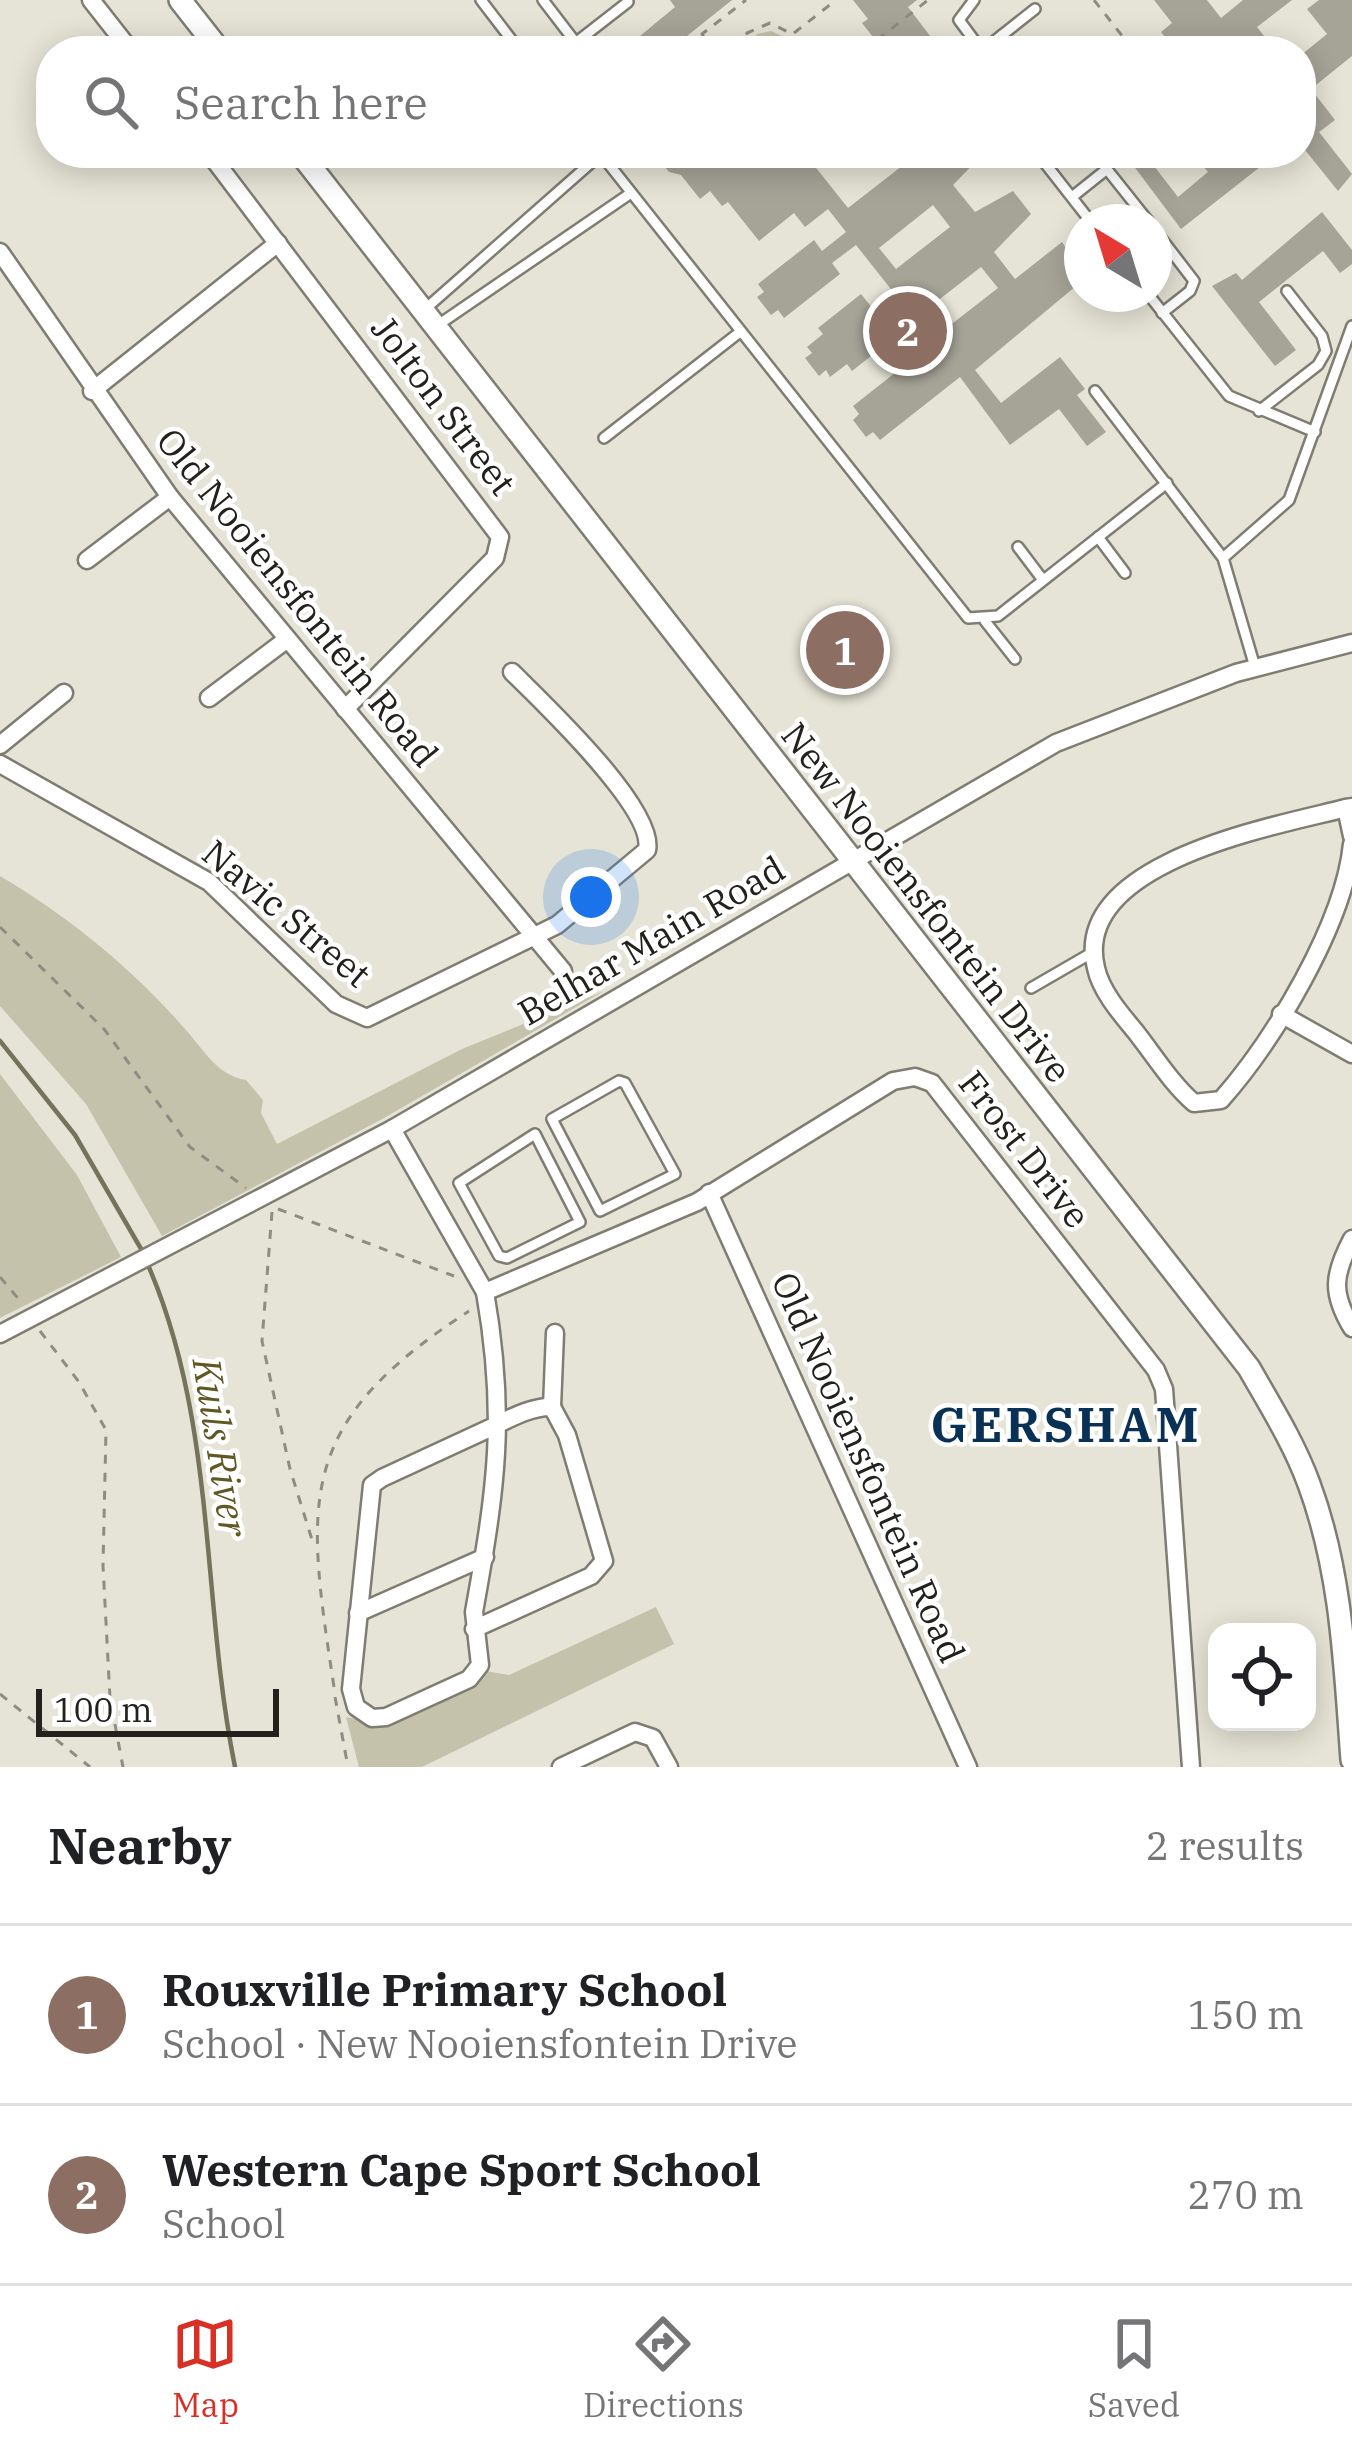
<!DOCTYPE html>
<meta charset="utf-8">
<style>
:root{--surface:#fff;--page:#f2f2f2;--text:#202124;--muted:#757577;--line:#e0e0e0;--accent:#d93025}
body{margin:0;font-family:"IBM Plex Serif",serif;background:var(--page);color:var(--text)}
.controls{position:absolute;right:36px;bottom:36px;display:grid;overflow:hidden;border-radius:24px;box-shadow:0 6px 30px #0003}
.controls button{width:108px;height:108px;display:grid;place-items:center;padding:0;border:0;border-bottom:3px solid var(--line);background:var(--surface);color:var(--text);font:60px sans-serif}
.compass{position:absolute;left:1064px;top:204px;width:108px;height:108px;border-radius:50%;background:var(--surface);box-shadow:0 6px 30px #0003;rotate:322deg}
.scale{position:absolute;left:36px;bottom:30px;width:243px;box-sizing:border-box;padding-left:12px;border:6px solid #22211c;border-top:0;font-size:33px;line-height:42px;white-space:nowrap;color:#22211c;-webkit-text-stroke:9px #fff;paint-order:stroke}
.you{position:absolute;left:591px;top:897px;width:42px;height:42px;margin:-30px;border:9px solid #fff;border-radius:50%;background:#1a73e8;box-shadow:0 0 0 18px #1a73e833}
.badge{display:grid;place-items:center;width:78px;height:78px;border-radius:50%;background:var(--accent);color:#fff;font-size:39px;font-weight:700}
.pin{position:absolute;translate:-50% -50%;border:6px solid #fff;box-shadow:0 3px 12px #0006}
.list{margin:0;padding:0;list-style:none}
h2{display:flex;justify-content:space-between;align-items:center;height:156px;margin:0;padding:0 48px;font-size:51px}
h2 small{font-size:39px;font-weight:400;color:var(--muted)}
.list li{display:grid;grid-template-columns:78px 1fr auto;gap:36px;align-items:center;box-sizing:border-box;height:180px;padding:0 48px;border-top:3px solid var(--line)}
.list b{display:block;font-size:45px;white-space:nowrap}
.list p{margin:0;font-size:39px;white-space:nowrap;color:var(--muted)}
.list em{font-size:39px;font-style:normal;color:var(--muted)}
.icon{flex:none;width:66px;height:66px;fill:none;stroke:currentColor;stroke-width:2;stroke-linecap:round;stroke-linejoin:round}
.map{position:relative;flex:none;width:1352px;height:1767px;overflow:hidden}
.search{position:absolute;background:var(--surface);box-shadow:0 6px 30px #0003;left:36px;right:36px;top:36px;height:132px;display:flex;align-items:center;gap:30px;box-sizing:border-box;padding:0 42px;border-radius:48px;color:var(--muted);font-size:45px}
.sheet{height:516px;background:var(--surface)}
nav{display:flex;justify-content:space-around;align-items:center;box-sizing:border-box;height:168px;border-top:3px solid var(--line);background:var(--surface);font-size:33px;color:var(--muted)}
nav a{display:grid;justify-items:center;gap:6px}
nav .on{color:var(--accent)}
.map>svg:first-child{display:block}
</style>
<div class="map">
<svg width="1352" height="1767" viewBox="0 0 1352 1767">
<rect width="100%" height="100%" fill="#e5e4d6"/>
<g fill="#c5c2ac">
<path d="M771,31L784,37L791,51H747L757,34Z"/>
<path d="M0,876C69,917 132,968 185,1029C204,1050 218,1076 246,1080L263,1100L261,1113L277,1144L462,1049L604,991L384,1118L162,1236L86,1104L0,1006Z"/>
<path d="M0,1074L77,1175L121,1257L0,1318Z"/>
<path d="M656,1607L674,1644L422,1767H359L346,1717L361,1720L471,1686L486,1671L509,1675Z"/>
</g>
<g fill="none" stroke-linecap="round" stroke-linejoin="round">
<g stroke="#76735c" stroke-width="4.5">
<path d="M0,1041L75,1135L144,1254"/>
<path d="M148,1265C217,1424 201,1600 235,1767"/>
</g>
</g>
<g fill="#a6a497" fill-rule="evenodd">
<path d="M670,0H732L687,36L699,51H622L675,7Z"/>
<path d="M853,0H917L908,7L937,45L929,51H884L862,23L868,19Z"/>
<path d="M1154,0H1207L1221,18L1243,0H1292L1257,27L1276,51H1176L1161,32L1172,23Z"/>
<path d="M1319,0H1352V56L1311,89L1335,120L1319,132L1352,174L1338,191L1301,145V55L1327,34L1307,9Z"/>
<path d="M670,153H827L813,164L848,208L902,166L892,153H912L917,159L925,153H984L953,185L975,212L1013,191L1031,214L994,252L1015,279L1062,242L1066,248L1082,235V281L975,370L1001,403L1060,357L1085,389L1077,395L1106,432L1087,446L1059,409L1010,445L960,377L880,440L873,432L866,437L853,420L859,414L853,406L933,343L903,305L883,321L895,337L852,371L847,364L830,377L826,370L819,376L805,358L812,353L807,347L823,334L818,328L861,294L873,309L894,293L856,245L832,263L840,274L784,318L778,310L771,315L757,297L764,292L758,284L814,240L822,251L846,232L828,209L805,227L794,213L759,241L728,202L722,206L710,191L700,199L681,175L669,172L660,161ZM933,205L950,227L896,269L879,248ZM981,267L998,288L944,330L927,309Z"/>
<path d="M1124,153H1170L1154,166L1178,197L1208,172L1192,153H1250L1260,167L1181,229Z"/>
<path d="M1322,212L1352,250V264L1340,273L1323,251L1259,302L1296,350L1275,366L1212,286L1236,273L1242,280Z"/>
</g>
<g fill="none" stroke-linecap="round" stroke-linejoin="round">
<defs>
<g id="service">
<path d="M481,0L520,51"/>
<path d="M543,0L576,43"/>
<path d="M974,0L959,20L982,51"/>
<path d="M1002,35L1014,51"/>
<path d="M565,51L628,2"/>
<path d="M982,51L1035,9"/>
<path d="M600,153L968,618L998,616L1167,483"/>
<path d="M1037,153L1091,222"/>
<path d="M1094,153L1149,222"/>
<path d="M1072,197L1107,169"/>
<path d="M1154,229L1194,281L1190,291L1162,313"/>
<path d="M1148,294L1229,396L1315,432"/>
<path d="M423,311L601,154"/>
<path d="M438,325L631,193"/>
<path d="M1095,391L1223,558L1255,667"/>
<path d="M1259,411L1318,365L1326,351L1322,336L1287,291"/>
<path d="M604,438L740,332"/>
<path d="M1098,537L1125,573"/>
<path d="M1018,547L1043,580"/>
<path d="M1223,558L1289,500L1352,326"/>
<path d="M985,621L1015,659"/>
<path d="M1031,988L1095,951"/>
<path d="M619,1081L625,1083L675,1174L600,1211L552,1119Z"/>
<path d="M535,1134L580,1222L507,1258L499,1256L459,1183Z"/>
</g>
<g id="minor">
<path d="M91,0L131,51"/>
<path d="M209,153L500,537L495,558L345,709"/>
<path d="M0,252L170,497L563,971"/>
<path d="M92,391L278,243"/>
<path d="M87,560L170,497"/>
<path d="M209,698L286,640"/>
<path d="M0,745L64,693"/>
<path d="M0,764L209,882L336,1004L367,1018L557,925L647,850C656,809 542,702 512,672"/>
<path d="M1352,807L1346,808L1352,836"/>
<path d="M1346,808C1276,826 1070,862 1096,968C1101,991 1120,1013 1135,1031C1154,1055 1171,1083 1194,1103L1221,1100C1274,1040 1344,924 1352,844"/>
<path d="M1281,1014L1352,1054"/>
<path d="M392,1129L485,1292L697,1202L893,1081L915,1077L932,1083L1156,1370L1164,1389L1191,1767"/>
<path d="M709,1193L968,1767"/>
<path d="M1352,1239C1333,1275 1331,1293 1352,1328"/>
<path d="M0,1334L392,1129L1056,743L1236,673L1352,643"/>
<path d="M552,1407L555,1333"/>
<path d="M358,1613L485,1557"/>
<path d="M474,1629L591,1576L604,1561L567,1435L552,1407C531,1406 507,1420 488,1429L382,1478L372,1485L351,1689L356,1707L372,1718L386,1717L469,1679L480,1665L474,1612C496,1490 507,1417 485,1292"/>
<path d="M561,1767L635,1732L653,1738L669,1767"/>
</g>
<g id="tertiary">
<path d="M180,0L220,51"/>
<path d="M300,153L1249,1368C1270,1405 1294,1443 1309,1484C1342,1573 1345,1667 1352,1760"/>
</g>
</defs>
<use href="#service" stroke="#7f7d71" stroke-width="14"/>
<use href="#minor" stroke="#7f7d71" stroke-width="21"/>
<use href="#tertiary" stroke="#7f7d71" stroke-width="26"/>
<g stroke="#8e8d83" stroke-width="3" stroke-dasharray="9 9" stroke-linecap="butt">
<path d="M1094,0L1134,51"/>
<path d="M794,33L836,0"/>
<path d="M714,51L702,34L746,0"/>
<path d="M739,51L747,33L770,23L792,34L799,51"/>
<path d="M863,51L928,0"/>
<path d="M1147,51L1165,37"/>
<path d="M626,164L640,153"/>
<path d="M0,927L104,1029L190,1147L246,1188"/>
<path d="M278,1209L454,1276"/>
<path d="M272,1212L262,1341L290,1469L313,1543"/>
<path d="M0,1277L22,1303"/>
<path d="M40,1331L79,1382L106,1430L103,1566L110,1698L123,1767"/>
<path d="M334,1687C305,1498 295,1424 469,1311"/>
<path d="M0,1694L90,1767"/>
<path d="M335,1697L348,1767"/>
</g>
<use href="#service" stroke="#fff" stroke-width="9"/>
<use href="#minor" stroke="#fff" stroke-width="16"/>
<use href="#tertiary" stroke="#fff" stroke-width="21"/>
</g>
<g text-anchor="middle" dominant-baseline="central" stroke-width="9" stroke-linejoin="round" paint-order="stroke">
<g font-size="36" fill="#22211c" stroke="#fff">
<text transform="translate(444 405) rotate(53)">Jolton Street</text>
<text transform="translate(298 597) rotate(51)">Old Nooiensfontein Road</text>
<text transform="translate(927 902) rotate(52)">New Nooiensfontein Drive</text>
<text transform="translate(287 913) rotate(40)">Navic Street</text>
<text transform="translate(651 940) rotate(-30)">Belhar Main Road</text>
<text transform="translate(1025 1149) rotate(52)">Frost Drive</text>
<text transform="translate(869 1467) rotate(66)">Old Nooiensfontein Road</text>
</g>
<g font-size="39" font-style="italic" fill="#605822" stroke="#fff">
<text transform="translate(221 1447) rotate(81)">Kuils River</text>
</g>
<g font-size="48" font-weight="bold" letter-spacing="3" fill="#093156" stroke="#fff">
<text x="1066" y="1424">GERSHAM</text>
</g>
</g>
</svg>
<div class="controls">
<button><svg class="icon" aria-label="locate" viewBox="0 0 24 24"><circle cx="12" cy="12" r="6"/><path d="M12 2v4M12 18v4M2 12h4M18 12h4"/></svg></button>
</div>
<svg class="compass" viewBox="-18 -18 36 36"><path d="M0-13l5 13h-10z" fill="#e53935"/><path d="M0 13l5-13h-10z" fill="#757577"/></svg>
<div class="scale">100 m</div>
<div class="you"></div>
<div class="pin badge" style="left:845px;top:650px;background:#8d6e63">1</div>
<div class="pin badge" style="left:908px;top:331px;background:#8d6e63">2</div>
<div class="search"><svg class="icon" aria-label="search" viewBox="0 0 24 24"><circle cx="10" cy="10" r="6"/><path d="M15 15l6 6"/></svg>Search here</div>
</div>
<section class="sheet">
<h2>Nearby<small>2 results</small></h2>
<ul class="list">
<li><span class="badge" style="background:#8d6e63">1</span><div><b>Rouxville Primary School</b><p>School · New Nooiensfontein Drive</p></div><em>150 m</em></li>
<li><span class="badge" style="background:#8d6e63">2</span><div><b>Western Cape Sport School</b><p>School</p></div><em>270 m</em></li>
</ul>
</section>
<nav>
<a class="on"><svg class="icon" aria-label="map" viewBox="0 0 24 24"><path d="M3 6l6-2 6 2 6-2v14l-6 2-6-2-6 2zM9 4v14M15 6v14"/></svg>Map</a>
<a><svg class="icon" aria-label="directions" viewBox="0 0 24 24"><path d="M12 3l9 9-9 9-9-9zM9 14v-3h6M13 9l2 2-2 2"/></svg>Directions</a>
<a><svg class="icon" aria-label="saved" viewBox="0 0 24 24"><path d="M7 4h10v16l-5-4-5 4z"/></svg>Saved</a>
</nav>
